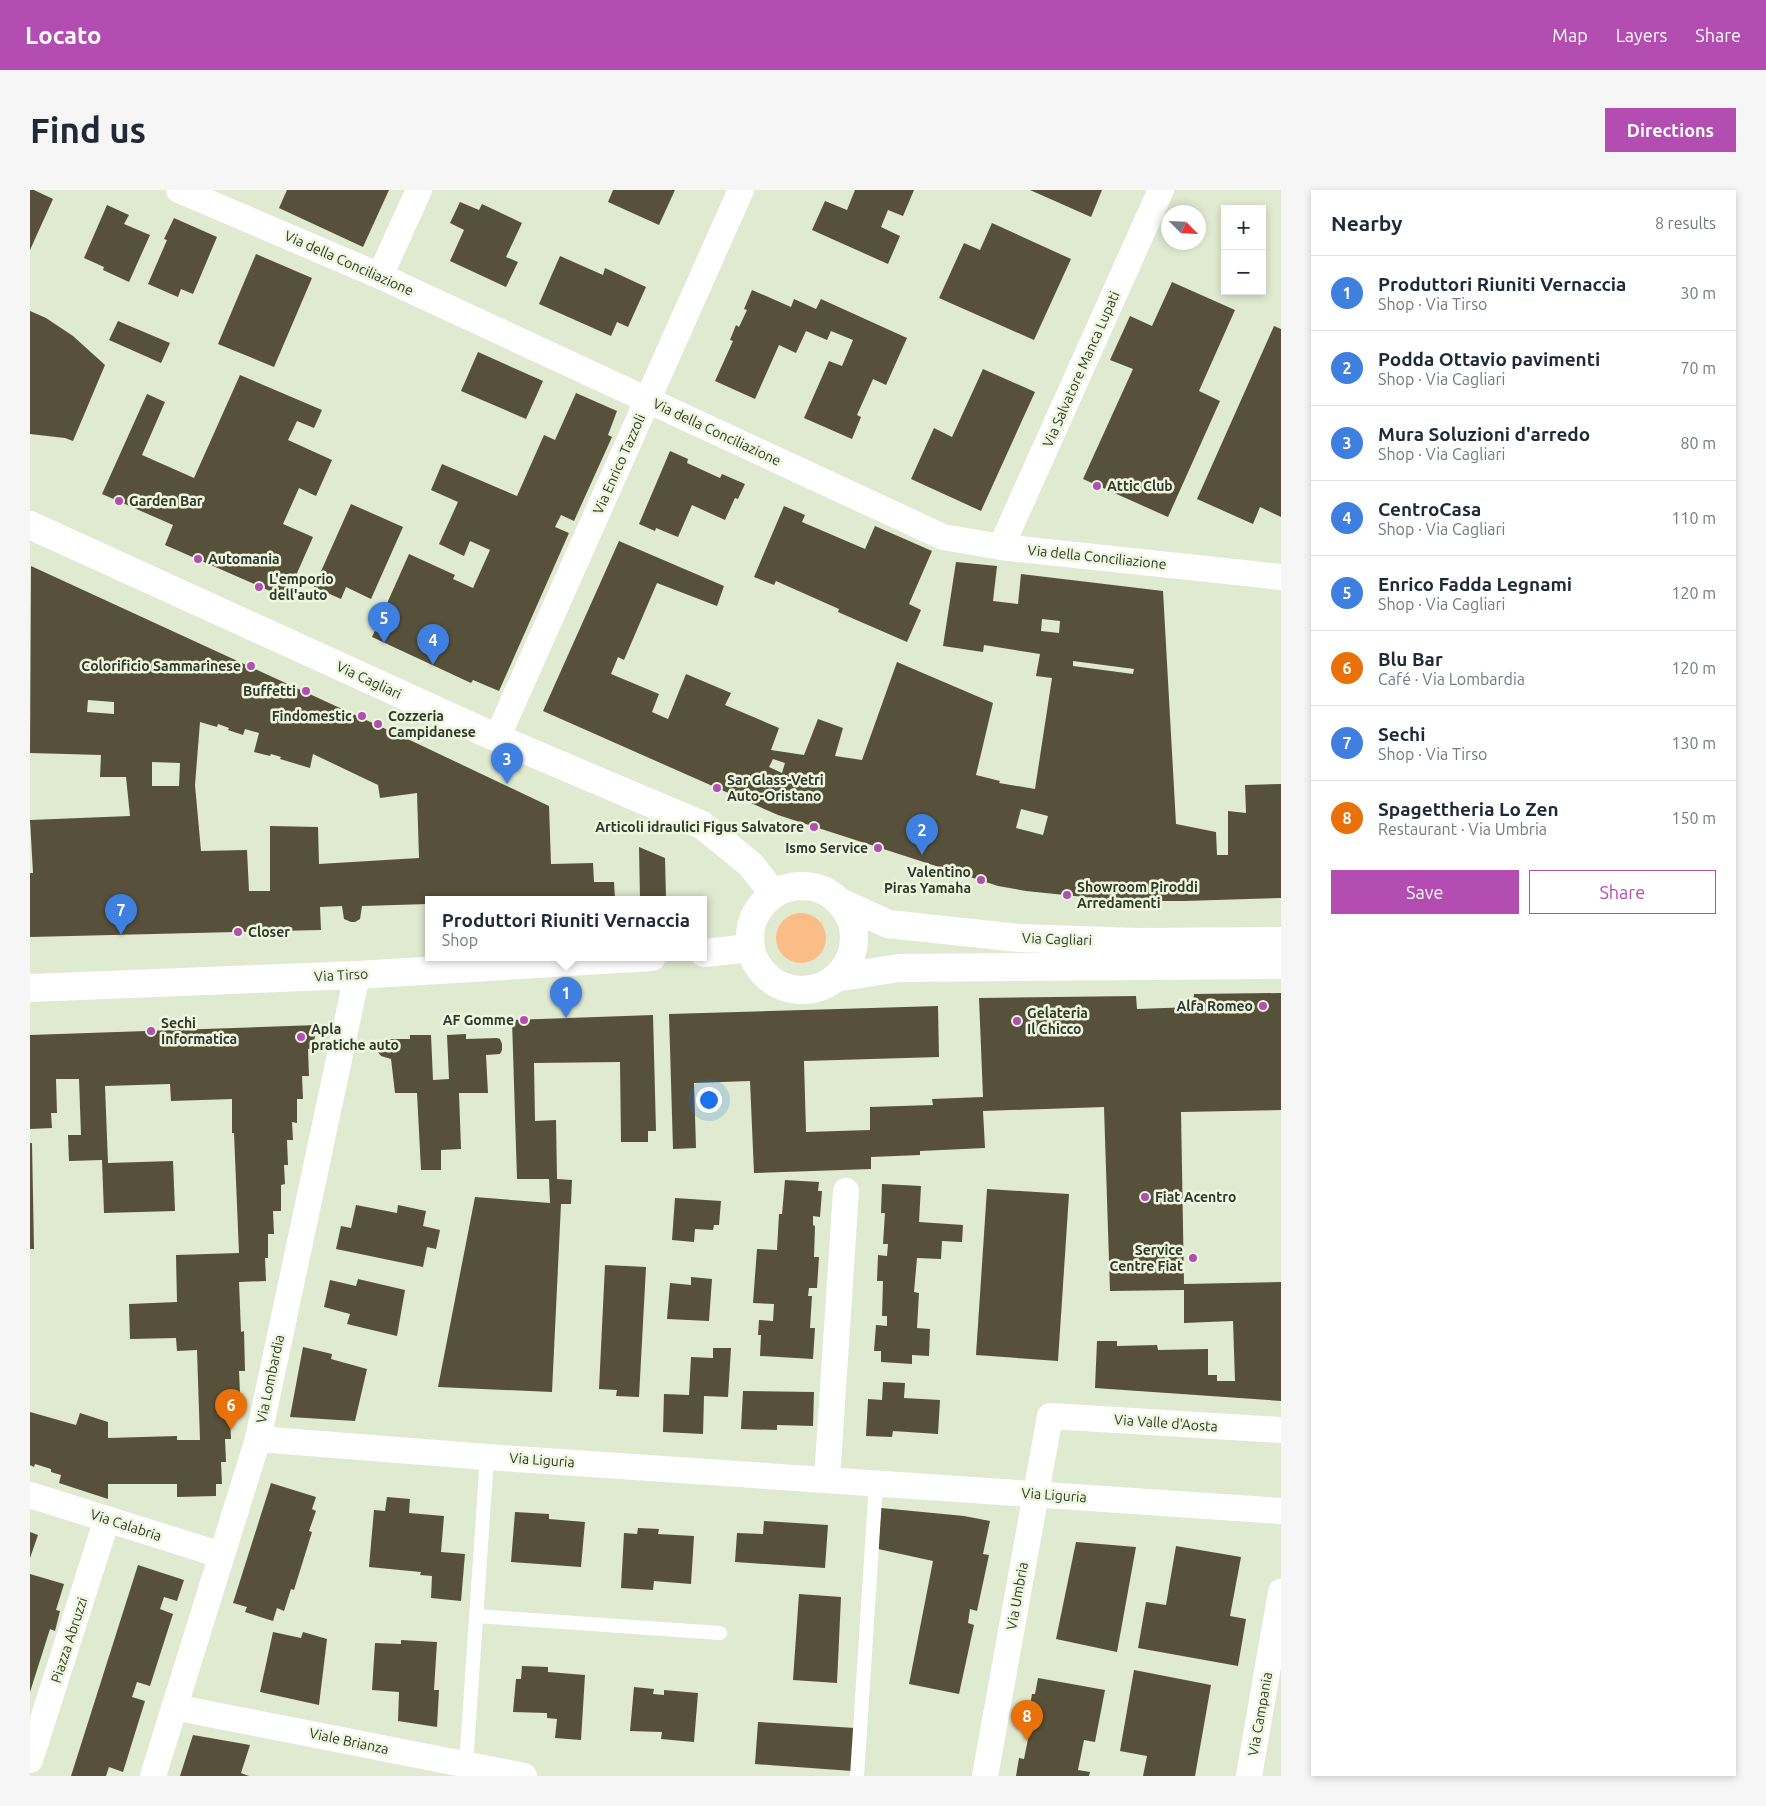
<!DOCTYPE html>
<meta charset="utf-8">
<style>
:root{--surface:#fff;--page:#f6f6f7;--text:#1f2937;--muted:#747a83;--line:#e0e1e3;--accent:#b34db2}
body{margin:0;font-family:Ubuntu,sans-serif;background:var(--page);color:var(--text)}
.controls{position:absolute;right:15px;top:15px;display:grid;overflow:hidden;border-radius:0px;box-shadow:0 2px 8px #0003}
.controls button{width:45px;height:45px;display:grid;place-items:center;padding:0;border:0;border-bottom:1px solid var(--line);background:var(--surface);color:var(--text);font:25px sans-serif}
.compass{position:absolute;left:1131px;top:15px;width:45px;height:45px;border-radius:50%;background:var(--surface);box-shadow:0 2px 8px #0003;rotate:114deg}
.you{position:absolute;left:678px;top:909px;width:18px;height:18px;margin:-12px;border:4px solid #fff;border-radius:50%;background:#1a73e8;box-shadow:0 0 0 8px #1a73e833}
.badge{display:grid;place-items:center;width:32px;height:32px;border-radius:50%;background:var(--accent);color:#fff;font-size:16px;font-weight:700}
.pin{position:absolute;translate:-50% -41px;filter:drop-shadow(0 1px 2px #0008)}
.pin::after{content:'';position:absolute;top:26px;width:18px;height:15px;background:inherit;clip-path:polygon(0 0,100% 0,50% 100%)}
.popup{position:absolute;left:395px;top:706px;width:282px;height:65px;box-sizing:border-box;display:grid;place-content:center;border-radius:0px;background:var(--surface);filter:drop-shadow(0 1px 4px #0005);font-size:16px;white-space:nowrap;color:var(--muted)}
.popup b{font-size:19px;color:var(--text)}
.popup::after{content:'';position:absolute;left:50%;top:100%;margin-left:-10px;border:10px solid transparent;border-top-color:var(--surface)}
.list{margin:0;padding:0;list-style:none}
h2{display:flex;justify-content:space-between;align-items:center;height:65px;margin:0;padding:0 20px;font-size:21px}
h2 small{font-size:16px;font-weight:400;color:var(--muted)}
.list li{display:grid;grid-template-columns:32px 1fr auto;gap:15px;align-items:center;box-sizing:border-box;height:75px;padding:0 20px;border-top:1px solid var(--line)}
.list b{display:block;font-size:19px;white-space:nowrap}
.list p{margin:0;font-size:16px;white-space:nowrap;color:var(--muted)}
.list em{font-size:16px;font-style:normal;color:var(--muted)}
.actions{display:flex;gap:10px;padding:15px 20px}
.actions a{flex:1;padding:11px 0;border:1px solid var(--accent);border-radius:0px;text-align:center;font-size:18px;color:var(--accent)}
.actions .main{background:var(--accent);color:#fff}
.map{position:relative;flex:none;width:1251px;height:1586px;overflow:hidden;border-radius:0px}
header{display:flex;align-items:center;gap:30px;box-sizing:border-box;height:70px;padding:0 25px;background:var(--accent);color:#fff}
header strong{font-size:24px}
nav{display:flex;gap:28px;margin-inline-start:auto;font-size:18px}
.intro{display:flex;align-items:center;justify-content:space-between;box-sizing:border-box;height:120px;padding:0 30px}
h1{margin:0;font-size:35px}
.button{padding:12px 22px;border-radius:0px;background:var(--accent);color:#fff;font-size:18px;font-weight:700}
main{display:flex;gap:30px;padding:0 30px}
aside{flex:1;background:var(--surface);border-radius:0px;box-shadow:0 2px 8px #0003}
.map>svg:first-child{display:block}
</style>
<header>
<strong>Locato</strong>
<nav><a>Map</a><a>Layers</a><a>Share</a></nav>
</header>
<div class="intro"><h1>Find us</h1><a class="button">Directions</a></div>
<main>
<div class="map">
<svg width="1251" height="1586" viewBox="0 0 1251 1586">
<rect width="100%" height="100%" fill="#e0ead0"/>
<circle fill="#fbbd87" cx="771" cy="748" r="25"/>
<g fill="#57503a" fill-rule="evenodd">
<path d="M0,0H4L23,9L0,60Z"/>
<path d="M257,0H359L333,57L249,18Z"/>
<path d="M583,0H645L629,35L578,12Z"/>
<path d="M825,0H884L873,26L858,20L851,37L870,46L858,74L782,40L795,11L817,20Z"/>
<path d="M1000,0H1072L1061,27Z"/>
<path d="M430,12L449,20L452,14L492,33L476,67L488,72L476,97L420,71L434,40L420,33Z"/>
<path d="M77,15L99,25L94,34L120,45L99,92L73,80L74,77L54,68Z"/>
<path d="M144,28L187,47L163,104L151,99L148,107L118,94L137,50L134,49Z"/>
<path d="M962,33L1041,69L1004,150L909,108L934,53L950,60Z"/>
<path d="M226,64L282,88L244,177L188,154Z"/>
<path d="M530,66L573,85L575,78L616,97L598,137L587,132L581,146L509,114Z"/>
<path d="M1142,92L1205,120L1169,201L1190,211L1138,327L1053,289L1103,179L1080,170L1100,126L1122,136Z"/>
<path d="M722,100L761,117L764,109L786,119L791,109L877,148L856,195L843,189L827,225L831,227L822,249L774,228L799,171L812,176L823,150L801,141L797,150L776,141L766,163L749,155L725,209L685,191L703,151L700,150L706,135L709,137L717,120L714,119Z"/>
<path d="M0,121L16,128L43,146L75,175L43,251L35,248L0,244Z"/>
<path d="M88,131L140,153L131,173L79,150Z"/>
<path d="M1244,136L1251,139V327L1230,317L1223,334L1167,309Z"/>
<path d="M448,162L513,191L496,229L431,201Z"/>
<path d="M953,179L1005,202L951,321L881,289L904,238L922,247Z"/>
<path d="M210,185L292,220L284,238L267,231L258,250L302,270L286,306L269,298L253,334L283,347L256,408L135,355L143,335L72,304L117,204L135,212L112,265L164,288Z"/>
<path d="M546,203L587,221L578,245L582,247L544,331L531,325L525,337L539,343L469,501L443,490L441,493L342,447L379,364L425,385L423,389L443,398L460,360L440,351L434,366L409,354L428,312L401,300L412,274L487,306L514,245L525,250Z"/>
<path d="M640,261L658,269L657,273L690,288L692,284L715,294L708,309L705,308L695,330L662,315L648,347L626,338L625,341L609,334Z"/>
<path d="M321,314L373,337L341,409L316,397L311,409L284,397Z"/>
<path d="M754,316L775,325L772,332L835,359L845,336L902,361L879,414L891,420L877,452L808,422L809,419L746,391L744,395L724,387Z"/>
<path d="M589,351L694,396L687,416L627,393L594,470L588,467L581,484L629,504L622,522L638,529L656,484L701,503L695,515L749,538L741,560L774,565L788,529L813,538L805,566L832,570L867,472L963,513L946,585L970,591L969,593L1005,599L1022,488L1006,486L1010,464L954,455L953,462L913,456L926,372L967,376L963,411L988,414L991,384L1133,401L1146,634L1186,642L1187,665H1198V621L1216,623L1215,595L1251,594V708L1154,711H1093L996,701L968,696L748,625L513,521ZM1012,429L1030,431L1029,443L1011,441ZM1043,471L1104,479L1103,484L1043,476ZM743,569L755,573L752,583L739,577ZM991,619L1018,626L1013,645L986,638Z"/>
<path d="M1,376L384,552L519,616L521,674L563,673L564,692H584L585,709H398V714L332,716L330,729L325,732H321L314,729L312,716L290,717L291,740L0,747V683H3L0,630L100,626L96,587H70L71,565L0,563ZM58,510L84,512V524L57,522ZM170,532L187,537L188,534L199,538L198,540L213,545L215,539L229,543L224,562L240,566L241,564L251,567L250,569L280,578L283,564L348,595L350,608L387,603L389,668L289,674L288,637L240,636V701H219L217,660L171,661L165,595ZM122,572L150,573L149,596H122Z"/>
<path d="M609,657L635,668L636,709H610Z"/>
<path d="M1251,803V920L1151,922L1154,1094L1251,1092V1211L1065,1198L1067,1151H1087V1156L1127,1155L1128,1160L1178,1159V1185H1187V1191H1205L1203,1131L1154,1133V1100L1080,1101L1074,917L953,921L955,958L890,961V965L841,967V979L724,983L720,891L664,893L666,958L643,959L639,824L908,816L909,867L774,871L776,942L840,940V917L903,915L902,909L953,907L949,808L1106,806L1107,819L1163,817L1164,804Z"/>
<path d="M623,825L626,941H618V952H591L590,872L504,873L505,931L526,930L527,989L542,990L541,1014H531L522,1202L408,1197L445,1007L520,1013L519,989H487L482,830Z"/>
<path d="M287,835L283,858L278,859L279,886H272L273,909H267V933L262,932L263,950H257L258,975H254L255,994L251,995V1021H243L244,1044H238V1068H235L236,1091L209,1092L211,1142L214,1141L215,1181H209L210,1203H204L205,1225H200L201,1249H195L196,1272H191L192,1294H186V1306L147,1307V1294H78V1309L29,1293L31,1285L21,1282V1279L5,1274L4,1277L0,1275V1222L46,1235L50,1223L78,1232V1248L147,1246V1250H170L167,1160L147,1161L146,1148L100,1149L99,1114L147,1112L146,1065L209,1063L204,943H202V909L141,911L140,894L75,896L78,973L143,971L145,1021L74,1023L72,970L39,971L38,945H51L49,889H26L27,923H21L22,938L0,939V845Z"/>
<path d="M436,844V849L467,848L470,849L472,854V860L470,864L456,865L458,903H429L431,959L411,960V980H391L387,903H365L361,869L351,866L348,862L349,855L354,849H380V845H401L403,890L419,889L417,845Z"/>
<path d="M0,953H2L4,1059H0Z"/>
<path d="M755,990L789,992L788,1001H792L790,1027L783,1026V1035L785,1036L784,1067H789L787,1098H779L778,1106H782L780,1138H785L783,1169L730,1166L731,1145H728L729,1130L743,1131L744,1114L723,1113L727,1059L747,1060L749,1024H752Z"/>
<path d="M852,994L891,996L889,1032L933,1035L932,1052L912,1051L911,1069L887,1068L884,1102L889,1103L887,1138L900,1139L899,1166L882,1165V1174L851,1172V1161H844L846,1135L857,1136V1126H852L853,1091H847L848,1065L857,1066L858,1054H853L855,1023H851Z"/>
<path d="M957,999L1039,1004L1028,1171L946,1165Z"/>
<path d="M645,1008L691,1011L689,1035H684L683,1040L665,1039L664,1052L642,1050Z"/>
<path d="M326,1015L367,1023L368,1015L396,1021L393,1036L410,1040L406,1059L397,1057L393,1077L306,1059L311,1036L321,1038Z"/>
<path d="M575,1075L616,1077L609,1207L586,1206L587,1200L569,1199Z"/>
<path d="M661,1087L682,1089L679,1131L637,1129L640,1093L661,1095Z"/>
<path d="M328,1089L375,1100L367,1146L317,1134L320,1124L294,1117L300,1090L326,1096Z"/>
<path d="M273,1157L302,1164L301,1169L337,1179L325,1231L260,1227Z"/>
<path d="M683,1158H701L698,1207L674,1206L673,1244L633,1242L634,1204L659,1205L661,1167L683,1168Z"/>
<path d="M853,1192L875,1193L874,1208L910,1210L908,1244L863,1241L862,1247L836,1246L838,1209L852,1210Z"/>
<path d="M713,1201L784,1202L783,1236L747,1235V1240L711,1239Z"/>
<path d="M241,1293L286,1307L282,1319L286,1321L279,1341L282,1342L264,1400L261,1399L254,1421L247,1418L243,1431L215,1422L217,1417L203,1413Z"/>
<path d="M357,1307L380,1309L379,1323L414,1326L411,1362L435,1364L431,1411L401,1408L402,1386L390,1385L391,1382L339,1377L344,1320L355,1321Z"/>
<path d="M851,1318L934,1326L960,1331L953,1364L959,1365L947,1421L940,1419L938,1433L944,1435L929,1504L879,1494L903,1371L848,1359Z"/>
<path d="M485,1322L519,1324V1329L555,1332L551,1377L481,1372Z"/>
<path d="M734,1331L798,1335L795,1378L705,1372L707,1343L733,1344Z"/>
<path d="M608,1338L629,1339L628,1344L664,1346L661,1394L624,1391L623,1400L591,1398L594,1343L607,1344Z"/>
<path d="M0,1342L8,1345L0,1368Z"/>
<path d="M1046,1352L1106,1357L1087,1462L1026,1449Z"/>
<path d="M1146,1356L1211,1367L1200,1426L1216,1429L1208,1476L1108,1458L1116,1412L1136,1415Z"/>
<path d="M108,1375L154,1390L147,1411L134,1407L130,1419L143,1424L120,1496L107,1492L102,1507L115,1511L93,1582L79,1577L76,1586H41Z"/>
<path d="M0,1384L34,1394L26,1420L30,1421L25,1441L20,1439L0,1502Z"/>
<path d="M769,1404L811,1407L807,1493L763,1490Z"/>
<path d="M243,1442L271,1448L273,1442L297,1449L289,1515L230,1502Z"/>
<path d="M371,1450L407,1452L404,1500H409L407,1537L368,1531L369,1502L342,1500L345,1453L371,1454Z"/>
<path d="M492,1476L518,1477V1482L555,1485L551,1550L525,1548L527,1529L517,1528V1523L483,1522L486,1489H491Z"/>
<path d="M1104,1480L1181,1495L1165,1586H1113L1117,1566L1090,1561Z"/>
<path d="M1008,1488L1075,1500L1065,1552L1054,1550L1048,1580L1060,1582L1059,1586H986L989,1568L994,1569L1000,1539L996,1538L1002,1504H1005Z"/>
<path d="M604,1497L624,1499L623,1504L634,1505V1500L668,1503L664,1552L631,1549L632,1542L600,1541Z"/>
<path d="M728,1532L825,1538L822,1581L725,1574Z"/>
<path d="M163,1545L220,1555L211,1583L219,1586H150Z"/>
</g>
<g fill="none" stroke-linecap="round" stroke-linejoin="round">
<g stroke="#fff" stroke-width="14">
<path d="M447,1426L690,1443"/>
<path d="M436,1575L457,1267"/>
<path d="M827,1586L846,1293"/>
</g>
<g stroke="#fff" stroke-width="26">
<path d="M149,0L350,86L913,347L971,357L1251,387"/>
<path d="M350,86L389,0"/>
<path d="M971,357L1131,0"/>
<path d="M467,548L711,0"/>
<path d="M228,1249L457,1267L1251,1321"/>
<path d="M797,1289L816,1001"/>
<path d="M0,1305L191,1365"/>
<path d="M144,1517L494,1586"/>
<path d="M0,1570L77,1329"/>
<path d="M123,1586L228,1249L327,785"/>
<path d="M955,1586L1020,1226L1251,1240"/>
<path d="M1219,1586L1251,1402"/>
</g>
<g stroke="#fff" stroke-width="28">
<path d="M0,335L467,548L672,635L720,674L744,704"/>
<circle cx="772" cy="748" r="52"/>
<path d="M808,711L858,734L989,748L1107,752L1251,751"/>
<path d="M674,763L721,758"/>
<path d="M805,788L869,778L1251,775"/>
<path d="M0,798L327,785L622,767"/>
</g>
</g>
<g fill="#b34db2" stroke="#edf7dd" stroke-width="2">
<circle cx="1067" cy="296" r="5"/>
<circle cx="89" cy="311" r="5"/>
<circle cx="168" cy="369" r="5"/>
<circle cx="229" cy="397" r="5"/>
<circle cx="221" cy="476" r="5"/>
<circle cx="276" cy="501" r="5"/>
<circle cx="332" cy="526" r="5"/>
<circle cx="348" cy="534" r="5"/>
<circle cx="687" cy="598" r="5"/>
<circle cx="784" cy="637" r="5"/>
<circle cx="848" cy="658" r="5"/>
<circle cx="951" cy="690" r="5"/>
<circle cx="1037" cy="705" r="5"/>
<circle cx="208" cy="742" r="5"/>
<circle cx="1233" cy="816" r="5"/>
<circle cx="494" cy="830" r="5"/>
<circle cx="987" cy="831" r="5"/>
<circle cx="121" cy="841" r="5"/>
<circle cx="271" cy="847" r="5"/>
<circle cx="1115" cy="1007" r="5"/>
<circle cx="1163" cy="1068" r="5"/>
</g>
<g text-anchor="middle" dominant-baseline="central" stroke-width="5" stroke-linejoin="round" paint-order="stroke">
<g font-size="14" fill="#32362c" stroke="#edf7dd">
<text transform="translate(319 73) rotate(24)">Via della Conciliazione</text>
<text transform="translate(1051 179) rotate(-66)">Via Salvatore Manca Lupati</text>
<text transform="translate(687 242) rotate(25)">Via della Conciliazione</text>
<text transform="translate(589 274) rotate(-66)">Via Enrico Tazzoli</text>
<text transform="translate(1067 367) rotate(6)">Via della Conciliazione</text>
<text transform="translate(339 490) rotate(25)">Via Cagliari</text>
<text transform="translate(1027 749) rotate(2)">Via Cagliari</text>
<text transform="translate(311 785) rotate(-3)">Via Tirso</text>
<text transform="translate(240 1189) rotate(-78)">Via Lombardia</text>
<text transform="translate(1136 1233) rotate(4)">Via Valle d'Aosta</text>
<text transform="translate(512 1270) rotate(4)">Via Liguria</text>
<text transform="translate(1024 1305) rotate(4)">Via Liguria</text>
<text transform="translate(96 1335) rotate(18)">Via Calabria</text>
<text transform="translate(987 1406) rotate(-80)">Via Umbria</text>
<text transform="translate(39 1450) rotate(-72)">Piazza Abruzzi</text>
<text transform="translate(1230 1524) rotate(-80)">Via Campania</text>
<text transform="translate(319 1551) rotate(12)">Viale Brianza</text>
</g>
<g font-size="14" font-weight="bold" fill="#32362c" stroke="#edf7dd" text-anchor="start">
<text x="1077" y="296">Attic Club</text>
<text x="99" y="311">Garden Bar</text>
<text x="178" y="369">Automania</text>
<text x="239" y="389">L'emporio<tspan x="239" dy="16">dell'auto</tspan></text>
<text x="211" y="476" text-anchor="end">Colorificio Sammarinese</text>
<text x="266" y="501" text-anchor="end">Buffetti</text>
<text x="322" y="526" text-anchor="end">Findomestic</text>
<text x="358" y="526">Cozzeria<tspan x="358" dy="16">Campidanese</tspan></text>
<text x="697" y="590">Sar Glass-Vetri<tspan x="697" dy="16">Auto-Oristano</tspan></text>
<text x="774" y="637" text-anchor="end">Articoli idraulici Figus Salvatore</text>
<text x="838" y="658" text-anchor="end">Ismo Service</text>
<text x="941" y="682" text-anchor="end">Valentino<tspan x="941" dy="16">Piras Yamaha</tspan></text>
<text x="1047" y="697">Showroom Piroddi<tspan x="1047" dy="16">Arredamenti</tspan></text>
<text x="218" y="742">Closer</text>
<text x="1223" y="816" text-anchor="end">Alfa Romeo</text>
<text x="997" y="823">Gelateria<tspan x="997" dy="16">Il Chicco</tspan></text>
<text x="484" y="830" text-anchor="end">AF Gomme</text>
<text x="131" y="833">Sechi<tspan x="131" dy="16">Informatica</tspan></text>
<text x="281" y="839">Apla<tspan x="281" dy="16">pratiche auto</tspan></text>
<text x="1125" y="1007">Fiat Acentro</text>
<text x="1153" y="1060" text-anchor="end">Service<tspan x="1153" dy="16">Centre Fiat</tspan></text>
</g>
</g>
</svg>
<div class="controls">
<button>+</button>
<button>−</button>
</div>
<svg class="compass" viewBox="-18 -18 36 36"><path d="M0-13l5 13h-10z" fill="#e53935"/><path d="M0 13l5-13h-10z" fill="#747a83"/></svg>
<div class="you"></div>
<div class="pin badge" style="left:536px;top:828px;background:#3f7fe0">1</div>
<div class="popup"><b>Produttori Riuniti Vernaccia</b>Shop</div>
<div class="pin badge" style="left:892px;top:665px;background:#3f7fe0">2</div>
<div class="pin badge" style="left:477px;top:594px;background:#3f7fe0">3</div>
<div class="pin badge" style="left:403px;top:475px;background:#3f7fe0">4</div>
<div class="pin badge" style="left:354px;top:453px;background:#3f7fe0">5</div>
<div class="pin badge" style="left:201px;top:1240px;background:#e8710a">6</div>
<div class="pin badge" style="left:91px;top:745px;background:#3f7fe0">7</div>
<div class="pin badge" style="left:997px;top:1551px;background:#e8710a">8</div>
</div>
<aside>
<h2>Nearby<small>8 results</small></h2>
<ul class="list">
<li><span class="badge" style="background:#3f7fe0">1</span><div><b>Produttori Riuniti Vernaccia</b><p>Shop · Via Tirso</p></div><em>30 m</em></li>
<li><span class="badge" style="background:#3f7fe0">2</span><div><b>Podda Ottavio pavimenti</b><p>Shop · Via Cagliari</p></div><em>70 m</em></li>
<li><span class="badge" style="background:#3f7fe0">3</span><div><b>Mura Soluzioni d'arredo</b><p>Shop · Via Cagliari</p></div><em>80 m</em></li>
<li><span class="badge" style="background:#3f7fe0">4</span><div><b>CentroCasa</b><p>Shop · Via Cagliari</p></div><em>110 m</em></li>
<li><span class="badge" style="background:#3f7fe0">5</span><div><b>Enrico Fadda Legnami</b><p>Shop · Via Cagliari</p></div><em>120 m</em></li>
<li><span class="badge" style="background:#e8710a">6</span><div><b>Blu Bar</b><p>Café · Via Lombardia</p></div><em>120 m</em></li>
<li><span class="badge" style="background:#3f7fe0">7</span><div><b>Sechi</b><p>Shop · Via Tirso</p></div><em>130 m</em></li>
<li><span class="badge" style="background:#e8710a">8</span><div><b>Spagettheria Lo Zen</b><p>Restaurant · Via Umbria</p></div><em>150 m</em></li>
</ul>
<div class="actions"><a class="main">Save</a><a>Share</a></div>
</aside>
</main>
